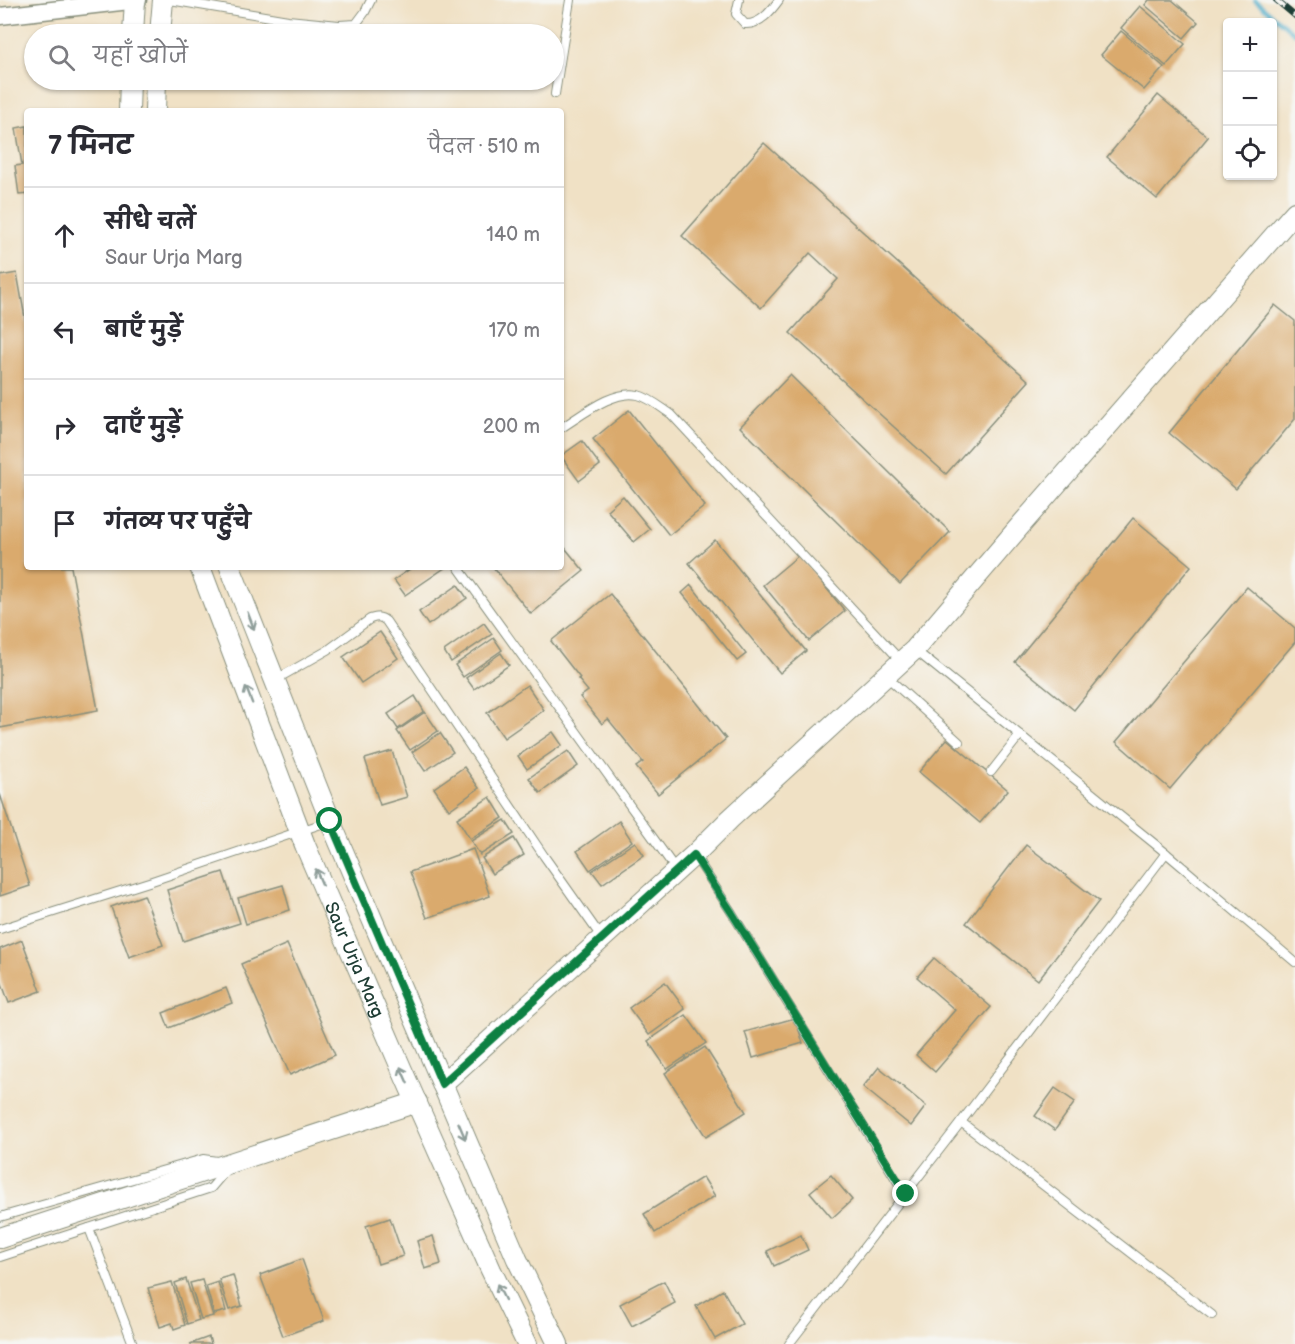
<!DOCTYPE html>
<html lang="hi">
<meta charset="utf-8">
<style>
:root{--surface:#fff;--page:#f7f7f7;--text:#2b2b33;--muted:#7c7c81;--line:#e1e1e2}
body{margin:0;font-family:"Balsamiq Sans","Playpen Sans Deva",sans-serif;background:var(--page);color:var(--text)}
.controls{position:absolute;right:18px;top:18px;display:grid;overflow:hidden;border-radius:6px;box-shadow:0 2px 4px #0004}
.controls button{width:54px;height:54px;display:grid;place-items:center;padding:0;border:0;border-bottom:2px solid var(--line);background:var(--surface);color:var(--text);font:30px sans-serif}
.stop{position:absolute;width:18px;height:18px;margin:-14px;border:4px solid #0b8043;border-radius:50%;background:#fff}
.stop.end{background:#0b8043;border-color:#fff;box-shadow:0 2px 6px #0008}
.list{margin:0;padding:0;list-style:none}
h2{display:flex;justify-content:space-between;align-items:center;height:78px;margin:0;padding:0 24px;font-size:26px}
h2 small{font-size:20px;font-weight:400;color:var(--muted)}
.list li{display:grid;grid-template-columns:39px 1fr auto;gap:18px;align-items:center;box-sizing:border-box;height:96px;padding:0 24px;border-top:2px solid var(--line)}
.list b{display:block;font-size:22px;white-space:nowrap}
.list p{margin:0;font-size:20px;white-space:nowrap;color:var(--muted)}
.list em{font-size:20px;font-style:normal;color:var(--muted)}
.icon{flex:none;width:33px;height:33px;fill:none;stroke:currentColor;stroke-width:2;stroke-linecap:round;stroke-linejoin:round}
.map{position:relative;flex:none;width:1295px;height:1344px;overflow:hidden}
.search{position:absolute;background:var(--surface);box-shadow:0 2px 4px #0004;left:24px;top:24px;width:540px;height:66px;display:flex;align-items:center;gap:15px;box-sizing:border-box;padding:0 21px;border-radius:33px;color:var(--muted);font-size:22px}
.panel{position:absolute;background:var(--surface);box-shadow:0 2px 4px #0004;left:24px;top:108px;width:540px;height:462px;border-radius:6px}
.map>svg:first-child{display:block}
</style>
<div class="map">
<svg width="1295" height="1344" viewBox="0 0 1295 1344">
<rect width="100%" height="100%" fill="#f6f6f2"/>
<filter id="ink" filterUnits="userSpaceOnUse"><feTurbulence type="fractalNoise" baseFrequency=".0167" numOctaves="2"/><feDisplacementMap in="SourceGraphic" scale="12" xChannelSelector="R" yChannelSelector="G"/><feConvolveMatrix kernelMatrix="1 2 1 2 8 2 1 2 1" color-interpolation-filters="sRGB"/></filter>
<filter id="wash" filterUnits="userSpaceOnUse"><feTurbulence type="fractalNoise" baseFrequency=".008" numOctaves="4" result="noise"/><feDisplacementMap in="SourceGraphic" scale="24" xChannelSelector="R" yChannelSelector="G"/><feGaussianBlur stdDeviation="1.35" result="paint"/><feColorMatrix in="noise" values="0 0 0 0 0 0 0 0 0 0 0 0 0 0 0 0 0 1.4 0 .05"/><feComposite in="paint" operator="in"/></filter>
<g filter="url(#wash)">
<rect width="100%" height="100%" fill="#f0e1c5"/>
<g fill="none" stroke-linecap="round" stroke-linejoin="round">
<path stroke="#49acc9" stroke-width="4" d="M1255,0L1295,34"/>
</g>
<g id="blocks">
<g fill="#daaa6d">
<path d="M1149,0H1172L1198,22L1184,38L1145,5Z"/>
<path d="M1140,6L1185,44L1166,66L1121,28Z"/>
<path d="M1121,31L1164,67L1144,90L1101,55Z"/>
<path d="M1158,95L1208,137L1157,199L1107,157Z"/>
<path d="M27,126V194L19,195L15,166L22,165L16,128Z"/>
<path d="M764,143L1029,381L946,474L790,333L838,279L810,253L761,308L682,236Z"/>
<path d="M17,273L27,329V567H71L98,710L0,728V276Z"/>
<path d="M1275,305L1295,321V419L1236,489L1169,433Z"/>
<path d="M790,375L950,532L900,584L740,427Z"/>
<path d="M629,410L705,506L669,535L593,439Z"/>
<path d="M582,441L600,465L579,481L561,456Z"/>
<path d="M623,496L650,529L634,542L607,510Z"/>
<path d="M1133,518L1191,566L1074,710L1015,662Z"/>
<path d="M715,540L806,651L780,673L689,563Z"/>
<path d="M561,543L584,571L531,614L493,567H561Z"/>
<path d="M799,555L845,611L809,641L763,585Z"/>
<path d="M413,567H446L405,595L394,580Z"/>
<path d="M458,585L467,598L428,625L419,612Z"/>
<path d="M691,585L746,654L737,661L682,593Z"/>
<path d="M1247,587L1295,628V642L1170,789L1116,742Z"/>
<path d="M610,594L726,739L658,794L636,767L643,762L608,719L602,724L580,697L588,691L578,679L580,678L551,641Z"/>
<path d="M484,623L492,634L451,662L444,651Z"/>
<path d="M380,632L398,658L361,683L343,657Z"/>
<path d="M494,638L502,650L463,677L455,665Z"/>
<path d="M501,653L509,665L474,689L466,678Z"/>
<path d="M527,685L544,710L504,738L487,713Z"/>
<path d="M415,696L424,711L398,729L388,714Z"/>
<path d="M425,712L438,731L410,750L397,731Z"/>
<path d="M553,732L562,745L527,769L518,756Z"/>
<path d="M440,733L453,752L425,771L412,752Z"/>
<path d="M947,739L1008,790L980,823L919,772Z"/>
<path d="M392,751L407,797L380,805L365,759Z"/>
<path d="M568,751L578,766L540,793L529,778Z"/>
<path d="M464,767L479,788L449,810L434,788Z"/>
<path d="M0,794L30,886L0,896Z"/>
<path d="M490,797L503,818L470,839L457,818Z"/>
<path d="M505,820L514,834L480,855L471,841Z"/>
<path d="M619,821L632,841L590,870L577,851Z"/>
<path d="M514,838L524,855L492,874L482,858Z"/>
<path d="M635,842L644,855L602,884L592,871Z"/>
<path d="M1026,845L1099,901L1038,980L966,923Z"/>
<path d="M473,849L490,896L427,918L410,872Z"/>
<path d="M223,872L240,923L183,941L167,890Z"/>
<path d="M283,885L290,910L246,924L238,898Z"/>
<path d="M144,895L163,945L129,957L111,907Z"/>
<path d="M22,940L41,991L9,1003L0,978V949Z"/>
<path d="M287,944L335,1055L290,1075L241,964Z"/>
<path d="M934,958L991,1007L935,1072L916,1055L955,1010L917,977Z"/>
<path d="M665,982L685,1009L649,1035L629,1008Z"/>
<path d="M226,988L232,1003L169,1028L163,1013Z"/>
<path d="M686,1015L706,1043L667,1069L648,1041Z"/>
<path d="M795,1018L803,1043L753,1058L745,1032Z"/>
<path d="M705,1047L746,1112L706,1137L665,1073Z"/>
<path d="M879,1067L926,1106L911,1126L863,1087Z"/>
<path d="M1055,1088L1075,1102L1055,1130L1035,1116Z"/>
<path d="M831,1175L852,1200L832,1218L810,1192Z"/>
<path d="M703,1177L715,1196L655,1233L644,1214Z"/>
<path d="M390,1218L403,1256L378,1264L366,1226Z"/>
<path d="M801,1235L808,1250L774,1266L767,1251Z"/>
<path d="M433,1236L441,1264L425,1269L417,1241Z"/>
<path d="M302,1259L324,1321L283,1336L260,1275Z"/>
<path d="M233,1275L242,1306L229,1310L219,1279Z"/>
<path d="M186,1279L199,1320L187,1324L175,1283Z"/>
<path d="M202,1280L213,1316L201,1319L190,1283Z"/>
<path d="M664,1281L675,1303L632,1326L620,1304Z"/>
<path d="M172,1282L185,1325L174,1329L172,1323L160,1327L148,1288Z"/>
<path d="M218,1282L226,1311L214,1314L206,1286Z"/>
<path d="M723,1290L742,1324L715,1339L696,1306Z"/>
<path d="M209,1337L211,1344H190Z"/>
</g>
</g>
</g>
<g filter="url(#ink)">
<use href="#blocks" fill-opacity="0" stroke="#888f7c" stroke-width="1.5"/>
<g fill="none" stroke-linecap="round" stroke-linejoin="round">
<defs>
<g id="service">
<path d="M170,0L288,20L339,25L356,24L365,12L371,0"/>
<path d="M739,0L736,14L745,24C760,25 771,11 779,0"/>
<path d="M555,94L570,0"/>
<path d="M561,428C581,416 613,389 638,395C650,398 660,407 671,414L901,661"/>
<path d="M458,567L677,871"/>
<path d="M915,650L1166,853L1295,962"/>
<path d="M886,676L959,742"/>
<path d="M275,680L328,650L370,619C377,617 380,616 386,621L544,856L602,938"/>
<path d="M991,772L1020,735"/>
<path d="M695,856L732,913L905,1194"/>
<path d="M0,929L152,881L330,821"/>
<path d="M961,1122L1212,1315"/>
<path d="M0,1217L203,1159L217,1161"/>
<path d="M89,1228L133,1344"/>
<path d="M0,1257L211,1188L228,1168"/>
<path d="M789,1344L961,1122L1166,853"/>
</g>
<path id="minor" d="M0,16L138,0"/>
<g id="tertiary">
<path d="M133,34L135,0"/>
<path d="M160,34L163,0"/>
<path d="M129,111L130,80"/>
<path d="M155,111L156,80"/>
<path id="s1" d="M200,567L305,845L402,1070L491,1270L527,1344"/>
<path d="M230,567L334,830L517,1259L558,1344"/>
<path d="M442,1084L694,855L730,819L915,649L1020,526L1295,212"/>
<path d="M0,1238L417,1102"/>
</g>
</defs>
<use href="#service" stroke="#888f7c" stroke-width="10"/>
<use href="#minor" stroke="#888f7c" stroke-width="19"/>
<use href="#tertiary" stroke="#888f7c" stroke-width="22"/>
<use href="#service" stroke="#fff" stroke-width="8"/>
<use href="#minor" stroke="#fff" stroke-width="16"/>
<use href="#tertiary" stroke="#fff" stroke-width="20"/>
<defs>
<path id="rail" d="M1276,0L1295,16"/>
</defs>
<use href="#rail" stroke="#1f3d34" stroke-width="6"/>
<use href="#rail" stroke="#f6f6f2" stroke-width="4" stroke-dasharray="11" stroke-linecap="butt"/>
</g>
<defs><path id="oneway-shaft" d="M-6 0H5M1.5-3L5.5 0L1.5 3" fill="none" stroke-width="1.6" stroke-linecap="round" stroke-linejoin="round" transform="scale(1.5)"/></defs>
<g stroke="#8f9e9a">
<use href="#oneway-shaft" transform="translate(251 621) rotate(69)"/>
<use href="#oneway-shaft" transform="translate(249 695) rotate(-111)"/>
<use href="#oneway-shaft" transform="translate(319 877) rotate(-113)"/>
<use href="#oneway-shaft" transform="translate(404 1075) rotate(-114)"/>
<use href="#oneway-shaft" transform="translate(462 1131) rotate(67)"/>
<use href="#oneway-shaft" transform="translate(501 1292) rotate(-116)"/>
</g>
</g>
<g fill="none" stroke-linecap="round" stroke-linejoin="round" filter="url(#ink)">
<path stroke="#0b8043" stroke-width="8" d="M330,821L442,1084L694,855L732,913L906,1194"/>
</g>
<g text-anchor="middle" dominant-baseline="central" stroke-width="5" stroke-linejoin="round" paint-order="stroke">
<g font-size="18" fill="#1f3d34" stroke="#f6f6f2">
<text stroke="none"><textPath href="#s1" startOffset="422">Saur Urja Marg</textPath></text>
</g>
</g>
</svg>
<div class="controls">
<button>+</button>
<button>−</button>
<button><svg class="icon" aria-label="locate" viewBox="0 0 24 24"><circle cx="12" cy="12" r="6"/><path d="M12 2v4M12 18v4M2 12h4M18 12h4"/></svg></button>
</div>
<div class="stop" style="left:330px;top:821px"></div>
<div class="stop end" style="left:906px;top:1194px"></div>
<div class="search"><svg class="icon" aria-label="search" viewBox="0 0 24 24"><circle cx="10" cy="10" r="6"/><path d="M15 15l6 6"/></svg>यहाँ खोजें</div>
<section class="panel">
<h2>7 मिनट<small>पैदल · 510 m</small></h2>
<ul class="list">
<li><svg class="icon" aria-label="ahead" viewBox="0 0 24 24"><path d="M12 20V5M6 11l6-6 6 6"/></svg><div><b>सीधे चलें</b><p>Saur Urja Marg</p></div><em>140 m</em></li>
<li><svg class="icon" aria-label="left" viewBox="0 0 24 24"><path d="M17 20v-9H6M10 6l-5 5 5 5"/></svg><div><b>बाएँ मुड़ें</b></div><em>170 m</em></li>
<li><svg class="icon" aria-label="right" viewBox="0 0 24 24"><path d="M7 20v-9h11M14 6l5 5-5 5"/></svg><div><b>दाएँ मुड़ें</b></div><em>200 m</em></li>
<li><svg class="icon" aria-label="arrive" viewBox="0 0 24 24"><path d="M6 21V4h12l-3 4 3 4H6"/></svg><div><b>गंतव्य पर पहुँचे</b></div></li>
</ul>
</section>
</div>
